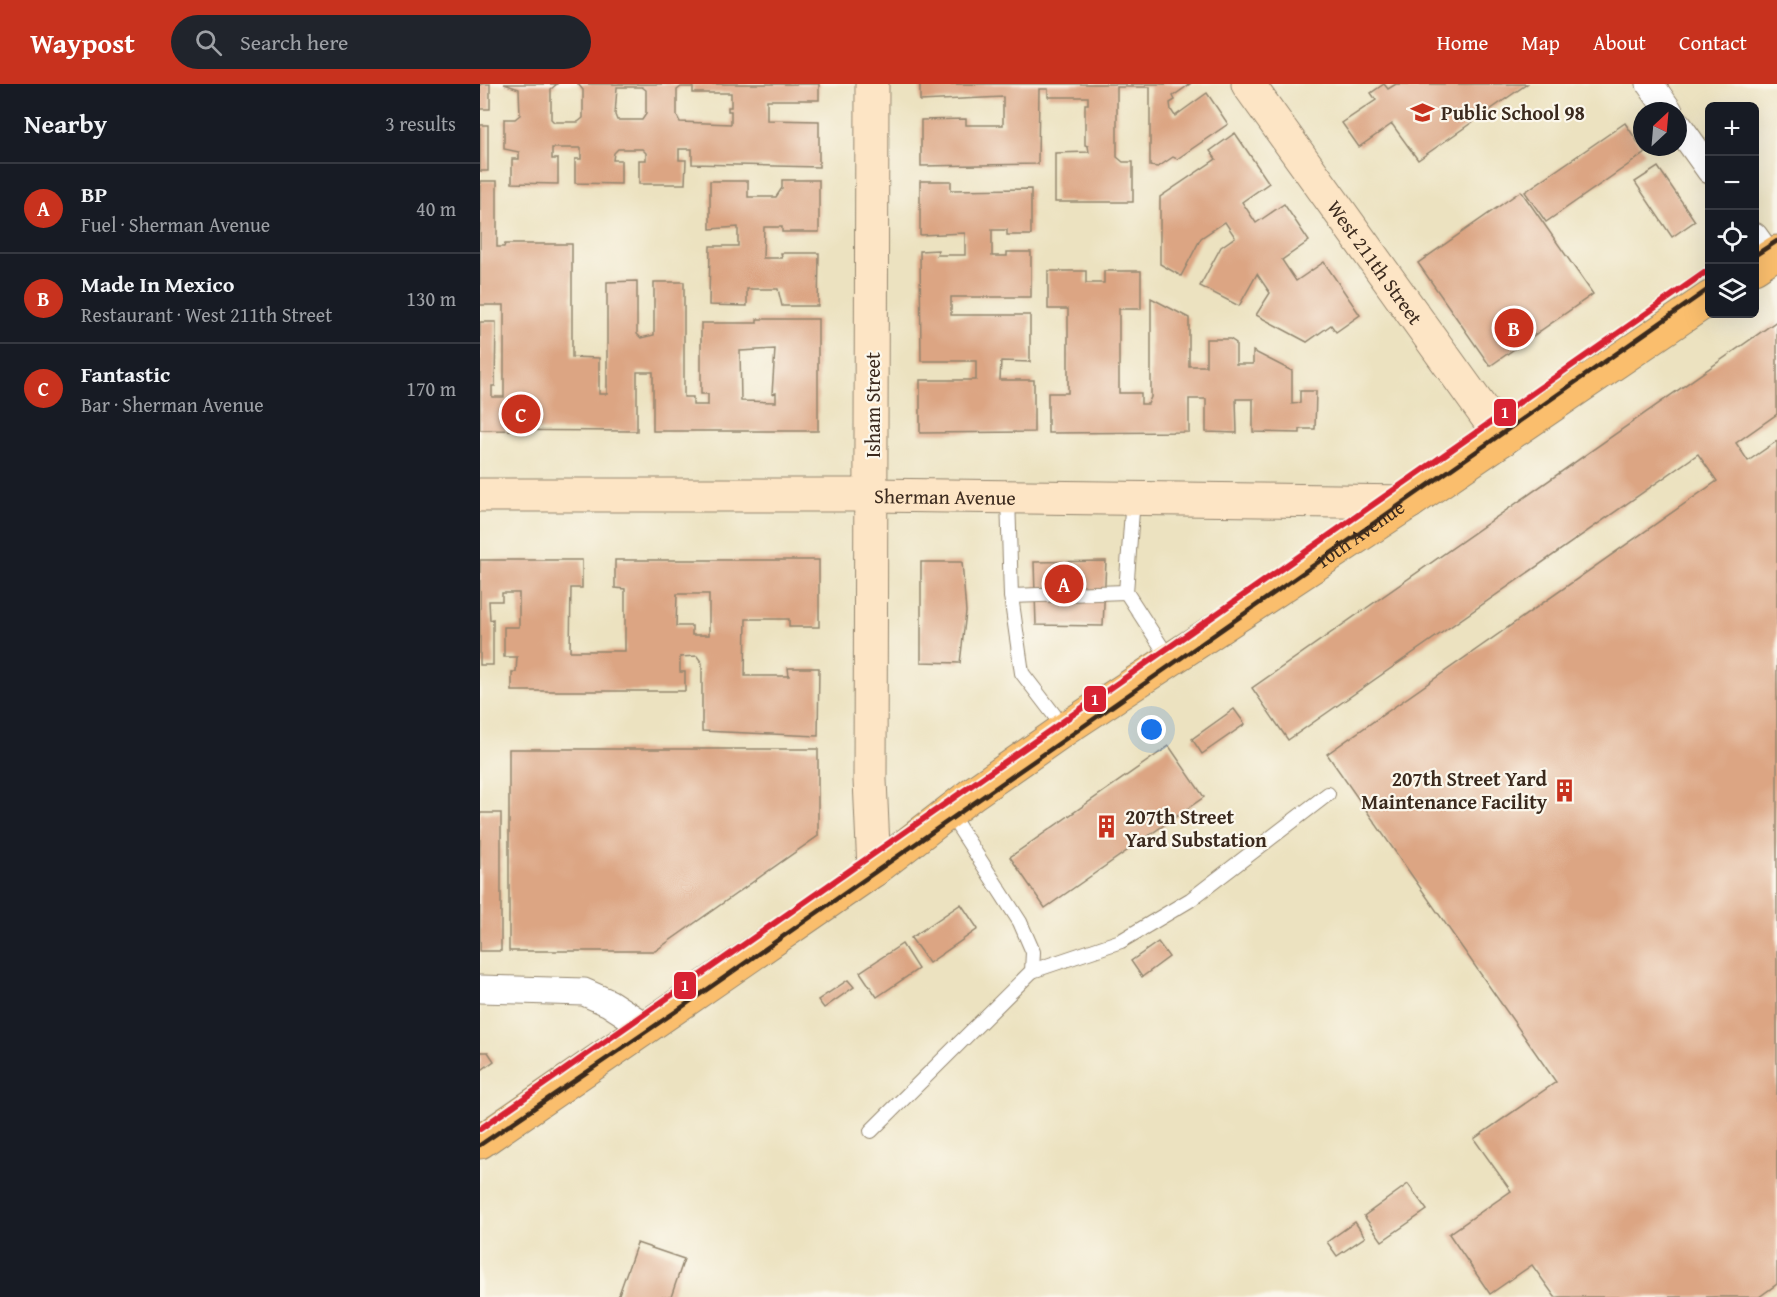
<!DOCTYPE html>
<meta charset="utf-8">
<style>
:root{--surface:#171b24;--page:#20242c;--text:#f1f3f6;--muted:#9ea1a6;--line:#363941;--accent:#c8321e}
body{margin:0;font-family:"Gentium Book Plus",serif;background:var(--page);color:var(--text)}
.controls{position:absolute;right:18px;top:18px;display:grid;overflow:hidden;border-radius:9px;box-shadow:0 6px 24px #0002}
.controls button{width:54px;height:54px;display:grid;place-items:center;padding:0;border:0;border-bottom:2px solid var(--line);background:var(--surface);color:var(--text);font:30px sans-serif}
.compass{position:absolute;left:1153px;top:18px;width:54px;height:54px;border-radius:50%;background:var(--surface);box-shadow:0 6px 24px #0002;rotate:26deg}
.you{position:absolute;left:672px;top:646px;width:21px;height:21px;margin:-15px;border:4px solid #fff;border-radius:50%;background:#1a73e8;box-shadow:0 0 0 9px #1a73e833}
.badge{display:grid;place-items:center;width:39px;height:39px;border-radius:50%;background:var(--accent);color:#fff;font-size:20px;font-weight:700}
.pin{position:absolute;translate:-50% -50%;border:3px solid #fff;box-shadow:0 2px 6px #0006}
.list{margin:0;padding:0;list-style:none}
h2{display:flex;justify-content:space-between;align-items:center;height:78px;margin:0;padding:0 24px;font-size:26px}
h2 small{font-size:20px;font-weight:400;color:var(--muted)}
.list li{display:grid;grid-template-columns:39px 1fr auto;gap:18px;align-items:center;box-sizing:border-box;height:90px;padding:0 24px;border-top:2px solid var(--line)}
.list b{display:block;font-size:22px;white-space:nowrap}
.list p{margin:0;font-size:20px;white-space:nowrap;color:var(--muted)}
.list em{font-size:20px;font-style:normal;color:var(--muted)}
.icon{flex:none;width:33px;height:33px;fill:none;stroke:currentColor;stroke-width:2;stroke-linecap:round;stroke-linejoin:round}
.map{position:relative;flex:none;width:1297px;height:1213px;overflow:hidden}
header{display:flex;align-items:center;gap:36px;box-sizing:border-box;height:84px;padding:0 30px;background:var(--accent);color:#fff}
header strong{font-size:28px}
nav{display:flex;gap:33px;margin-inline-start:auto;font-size:21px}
.search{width:420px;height:54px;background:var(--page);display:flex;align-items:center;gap:15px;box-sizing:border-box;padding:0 21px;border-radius:33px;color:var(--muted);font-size:22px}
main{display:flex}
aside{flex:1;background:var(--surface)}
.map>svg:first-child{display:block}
</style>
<header>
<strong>Waypost</strong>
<div class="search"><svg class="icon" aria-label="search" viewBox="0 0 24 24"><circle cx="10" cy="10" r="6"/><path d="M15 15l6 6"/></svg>Search here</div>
<nav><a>Home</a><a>Map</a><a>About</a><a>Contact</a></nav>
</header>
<main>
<aside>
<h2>Nearby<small>3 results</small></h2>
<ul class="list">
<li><span class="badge">A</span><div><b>BP</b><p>Fuel · Sherman Avenue</p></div><em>40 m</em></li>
<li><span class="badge">B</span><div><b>Made In Mexico</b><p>Restaurant · West 211th Street</p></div><em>130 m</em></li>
<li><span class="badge">C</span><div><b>Fantastic</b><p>Bar · Sherman Avenue</p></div><em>170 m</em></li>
</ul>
</aside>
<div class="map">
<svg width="1297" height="1213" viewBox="0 0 1297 1213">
<rect width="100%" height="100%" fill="#fbf7ec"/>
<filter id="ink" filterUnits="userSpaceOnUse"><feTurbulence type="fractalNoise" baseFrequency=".0167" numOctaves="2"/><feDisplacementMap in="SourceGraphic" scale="12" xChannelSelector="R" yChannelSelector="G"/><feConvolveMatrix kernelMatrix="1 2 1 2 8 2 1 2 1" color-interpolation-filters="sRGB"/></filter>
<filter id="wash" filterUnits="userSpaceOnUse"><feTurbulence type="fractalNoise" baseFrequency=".008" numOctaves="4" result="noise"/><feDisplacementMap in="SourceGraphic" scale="24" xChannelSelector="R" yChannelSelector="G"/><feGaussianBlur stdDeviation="1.35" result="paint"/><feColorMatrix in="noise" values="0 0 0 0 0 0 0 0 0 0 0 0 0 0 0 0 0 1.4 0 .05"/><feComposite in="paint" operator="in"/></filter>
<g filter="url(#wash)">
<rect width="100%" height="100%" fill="#ece2c0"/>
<g id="blocks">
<g fill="#dca583" fill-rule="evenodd">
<rect x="0" y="0" width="10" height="25"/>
<path d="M24,0H77L71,5V35L74,38H98L103,34V6L98,0H339V16H287V36L339,37V83L212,80V65H199V76H206L205,100H159V76H166V69L162,65H138L134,69L133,76H141V100L95,99V75H101V64H72V75H78V100L32,99V75H39V68L24,65V35H35L40,31L39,5ZM137,3H162L166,6V30L162,36H137L135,31ZM201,3H213V9H251V23H248V27H251V40L200,38L197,32V6Z"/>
<path d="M440,0H710L693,12L695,16L690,19L691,26L695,32L727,9L748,40L697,75L693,73L678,83L670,82V3H637V73L643,78H653V118H575V69L609,68L608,62L605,61V20H608V13H568V5H559L558,80L441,82V36L486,35V41H523V13L440,17Z"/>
<path d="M904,0L908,5L916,0H1047L938,76L912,40L879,63L862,39L896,16L891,9Z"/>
<path d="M1145,39L1165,69L1066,138L1045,108Z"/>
<rect x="0" y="41" width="8" height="46"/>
<path d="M755,49L789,99L762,118L776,139L804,120L829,157L802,176L816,197L844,178L880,231L856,248L851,241L827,258L776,231L790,209L777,190L759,222L720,202L741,163L755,153L745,138L721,154L701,192L680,180V113L736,75L730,67Z"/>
<path d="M1178,83L1215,137L1192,153L1155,98Z"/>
<path d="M302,96H339V148H302V143H284L283,174H302L301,169H339L338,222H302L298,205H267V222L229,221L230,162H258V143L230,145V97H268V113H296L302,104Z"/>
<path d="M0,97H17V163H24L25,160H92V273L119,274V310H127V198L157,197V250L161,254L174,251V198H204V313H213V321H228V310H221V239H277V235H338V347H173V288H157V347L0,346V238H16L15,302H12V313H24V221H0ZM295,265L292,310L296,309V318L261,317L260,267Z"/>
<path d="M440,97H471V106L551,105V151H527V146H512V172H527V168H551V213H471V231H550V278L521,277L520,296H554V348L440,349V296H496V277H441L440,167L458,166L457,171H485V149L440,151Z"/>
<path d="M1041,107L1113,210L1010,282L938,179Z"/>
<path d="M568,187H606V199H624V187H661V225H639V309H661V320H668L671,313V214L709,234V282H726V255H750L756,259V280H773V267L812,287V320L820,319V307H836L835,345H820V349L773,348V315H756L757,349L726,348V315H709V348L568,349V309H588V225H568Z"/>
<path d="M1297,237V330L1256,359L1268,377L1297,357V1200L1279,1213H1075L1052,1181L1010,1210L969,1150L1031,1107L994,1055L1076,998L847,670L1237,397L1218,370L808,656L772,604Z"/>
<path d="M0,476H102V504H91L90,567H145V505L135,504V476H339V543H309V535H266L265,592H309L308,584H339L338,652L222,647V579L217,572L200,573V588H205V607H32V588H36L37,573H24V543H39V509H22V517H9L10,536L13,535V581H0ZM197,510H229V551H212V542H196Z"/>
<path d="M626,477L623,542L556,541L554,478Z"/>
<path d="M441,478H482L486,528L480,579L441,578Z"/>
<path d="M754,625L765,640L722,670L712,655Z"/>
<path d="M689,662L724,713L565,824L530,773Z"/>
<path d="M29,665H338V752L175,867H29Z"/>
<rect x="0" y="729" width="21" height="138"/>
<path d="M481,820L498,845L449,879L431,854Z"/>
<path d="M678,858L689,873L662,893L651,877Z"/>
<path d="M422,860L438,885L397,913L380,888Z"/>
<path d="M368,896L374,903L344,924L338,916Z"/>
<path d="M0,968H8L14,977L0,987Z"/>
<path d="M928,1100L947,1126L902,1157L884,1132Z"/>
<path d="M875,1138L885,1153L857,1172L847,1158Z"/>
<path d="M157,1159L204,1175L191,1213H138Z"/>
</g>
</g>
</g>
<g filter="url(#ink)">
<use href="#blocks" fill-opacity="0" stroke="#94866f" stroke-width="1.5"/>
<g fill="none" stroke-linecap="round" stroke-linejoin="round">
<defs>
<g id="lane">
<path d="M528,413L531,512L542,589L585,645"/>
<path d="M653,414L646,508L690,576"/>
<path d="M531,512L646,508"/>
<path d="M552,887L641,857L710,816L848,710"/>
<path d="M391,1047L552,887L553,868L540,838L469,728"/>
</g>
<g id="street">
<path d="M1170,0L1189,27"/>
<path d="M1198,41L1230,86"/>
<path d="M1274,152L1289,173"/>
<path d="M0,905L104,908L129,919L166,943"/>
</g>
<g id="secondary">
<path d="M392,0L390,696L394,786"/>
<path id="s1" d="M768,0L1023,355"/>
<path id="s2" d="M0,411H392L930,418"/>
</g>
<g id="primary">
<path d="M1274,183L1297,168"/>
<path d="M0,1058L394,786L492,710L585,645L930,418L1230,214"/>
</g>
</defs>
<use href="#lane" stroke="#94866f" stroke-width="16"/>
<use href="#street" stroke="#94866f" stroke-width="29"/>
<use href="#secondary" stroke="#94866f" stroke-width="35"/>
<use href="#primary" stroke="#94866f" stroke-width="35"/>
<use href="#lane" stroke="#fff" stroke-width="14"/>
<use href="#street" stroke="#fff" stroke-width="27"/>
<use href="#secondary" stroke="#fde5c5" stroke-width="33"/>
<use href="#primary" stroke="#fabe6d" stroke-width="33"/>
<g stroke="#3b2a1e" stroke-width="4.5">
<path d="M1274,172L1297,157"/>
<path id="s3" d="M0,1061L195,928L1230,204"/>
</g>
<defs>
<path id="metro-1" d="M0,1045L1230,185"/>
</defs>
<use href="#metro-1" stroke="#fbf7ec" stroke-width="10"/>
<use href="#metro-1" stroke="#d82233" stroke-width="6"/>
</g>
</g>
<defs>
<symbol id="school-bare" viewBox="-9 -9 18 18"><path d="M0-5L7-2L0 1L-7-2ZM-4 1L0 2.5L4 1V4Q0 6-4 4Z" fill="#c8321e" stroke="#fbf7ec" stroke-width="2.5" paint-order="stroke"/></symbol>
<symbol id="building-bare" viewBox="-9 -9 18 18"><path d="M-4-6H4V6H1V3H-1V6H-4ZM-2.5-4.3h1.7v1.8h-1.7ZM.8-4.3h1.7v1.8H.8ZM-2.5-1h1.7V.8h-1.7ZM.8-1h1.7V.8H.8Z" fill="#c8321e" stroke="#fbf7ec" stroke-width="2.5" paint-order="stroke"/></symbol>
</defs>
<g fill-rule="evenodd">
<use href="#school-bare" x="926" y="12" width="33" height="33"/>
<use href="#building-bare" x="1068" y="690" width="33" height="33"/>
<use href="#building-bare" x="610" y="726" width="33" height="33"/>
</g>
<g text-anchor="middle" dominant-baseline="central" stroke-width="4.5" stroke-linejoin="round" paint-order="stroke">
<g font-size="20" font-weight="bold" fill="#3b2a1e" stroke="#fbf7ec" text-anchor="start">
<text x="961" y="28">Public School 98</text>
<text x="1067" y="694" text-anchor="end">207th Street Yard<tspan x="1067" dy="23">Maintenance Facility</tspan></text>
<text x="645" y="732">207th Street<tspan x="645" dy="23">Yard Substation</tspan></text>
</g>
<g font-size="20" fill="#3b2a1e" stroke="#fbf7ec">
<text stroke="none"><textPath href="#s1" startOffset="219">West 211th Street</textPath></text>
<text transform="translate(392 321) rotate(-90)">Isham Street</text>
<text stroke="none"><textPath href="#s2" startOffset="465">Sherman Avenue</textPath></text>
<text stroke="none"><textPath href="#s3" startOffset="1071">10th Avenue</textPath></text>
</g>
</g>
<g stroke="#fbf7ec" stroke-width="2">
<rect x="1013" y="314" width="24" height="29" rx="6" fill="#d82233"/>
<rect x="603" y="601" width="24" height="28" rx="6" fill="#d82233"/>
<rect x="193" y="887" width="24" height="29" rx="6" fill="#d82233"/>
</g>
<g font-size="16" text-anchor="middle" font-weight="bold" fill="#fff">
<text x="1025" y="334">1</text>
<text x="615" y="621">1</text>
<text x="205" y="907">1</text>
</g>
</svg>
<div class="controls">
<button>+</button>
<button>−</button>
<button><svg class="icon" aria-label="locate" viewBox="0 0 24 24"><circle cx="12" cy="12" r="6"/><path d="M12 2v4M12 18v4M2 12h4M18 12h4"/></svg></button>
<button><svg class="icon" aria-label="layers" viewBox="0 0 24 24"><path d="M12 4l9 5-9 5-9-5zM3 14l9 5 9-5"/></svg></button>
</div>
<svg class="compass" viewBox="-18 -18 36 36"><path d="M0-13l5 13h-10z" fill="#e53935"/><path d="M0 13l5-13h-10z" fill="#9ea1a6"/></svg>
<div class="you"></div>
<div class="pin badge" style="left:584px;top:500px">A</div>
<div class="pin badge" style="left:1034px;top:244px">B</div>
<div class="pin badge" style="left:41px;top:330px">C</div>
</div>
</main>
